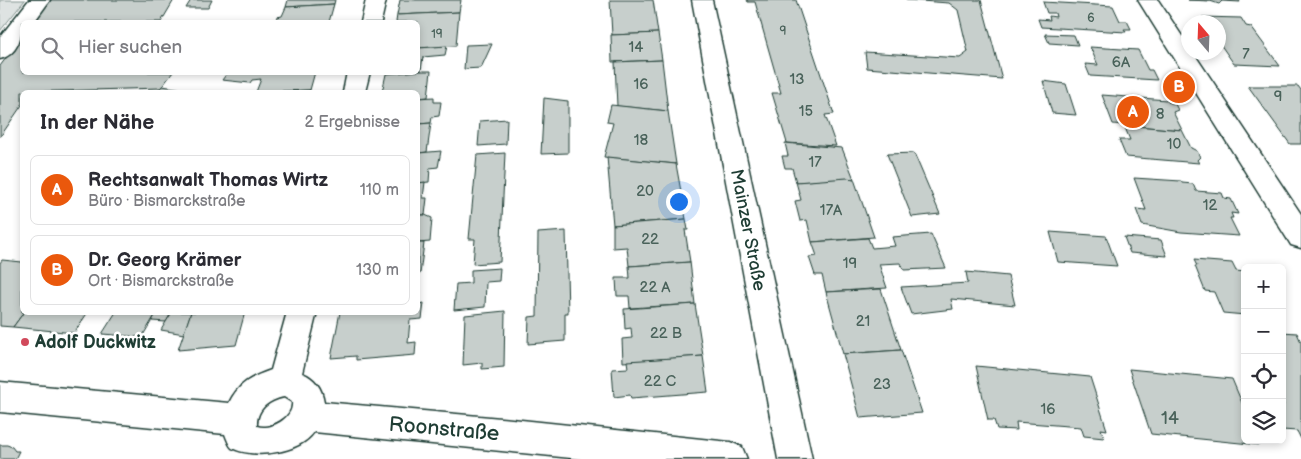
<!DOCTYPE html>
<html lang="de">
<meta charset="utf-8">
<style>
:root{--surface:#fff;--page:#f7f7f7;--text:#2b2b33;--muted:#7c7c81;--line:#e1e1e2;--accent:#ea580c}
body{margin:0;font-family:"Balsamiq Sans",sans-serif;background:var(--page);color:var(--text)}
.controls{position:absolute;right:15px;bottom:15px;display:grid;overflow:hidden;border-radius:8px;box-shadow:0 2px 8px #0003}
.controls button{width:45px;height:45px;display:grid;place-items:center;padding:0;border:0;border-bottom:1px solid var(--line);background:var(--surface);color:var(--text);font:25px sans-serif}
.compass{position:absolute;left:1181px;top:15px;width:45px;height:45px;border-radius:50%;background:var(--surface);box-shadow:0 2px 8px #0003;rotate:341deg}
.you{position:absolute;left:678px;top:201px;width:18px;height:18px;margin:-12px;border:4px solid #fff;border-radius:50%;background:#1a73e8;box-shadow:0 0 0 8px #1a73e833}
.badge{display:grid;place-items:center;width:32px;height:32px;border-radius:50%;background:var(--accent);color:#fff;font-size:16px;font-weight:700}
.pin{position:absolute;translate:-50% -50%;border:2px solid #fff;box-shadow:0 1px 5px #0006}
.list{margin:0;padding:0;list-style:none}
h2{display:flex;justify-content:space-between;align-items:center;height:65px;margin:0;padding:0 20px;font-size:21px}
h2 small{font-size:16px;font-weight:400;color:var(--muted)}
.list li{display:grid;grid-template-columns:32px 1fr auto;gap:15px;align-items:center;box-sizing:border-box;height:70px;margin:0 10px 10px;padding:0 10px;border:1px solid var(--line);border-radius:8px}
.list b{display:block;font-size:19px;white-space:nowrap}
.list p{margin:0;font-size:16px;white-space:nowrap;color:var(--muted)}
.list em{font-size:16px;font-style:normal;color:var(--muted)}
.icon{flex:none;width:28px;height:28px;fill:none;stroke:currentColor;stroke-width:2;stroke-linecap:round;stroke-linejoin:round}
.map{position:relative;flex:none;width:1301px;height:459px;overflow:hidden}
.search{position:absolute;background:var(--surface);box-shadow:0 2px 8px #0003;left:20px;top:20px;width:400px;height:55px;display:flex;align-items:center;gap:12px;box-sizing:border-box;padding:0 18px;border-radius:8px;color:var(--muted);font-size:19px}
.panel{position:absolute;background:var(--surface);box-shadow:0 2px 8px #0003;left:20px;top:90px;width:400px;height:225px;border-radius:8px}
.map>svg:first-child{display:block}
</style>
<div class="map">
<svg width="1301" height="459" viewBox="0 0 1301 459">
<rect width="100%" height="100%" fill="#fff"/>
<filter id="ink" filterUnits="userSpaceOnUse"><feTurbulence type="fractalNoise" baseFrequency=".02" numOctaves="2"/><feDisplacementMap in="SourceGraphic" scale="10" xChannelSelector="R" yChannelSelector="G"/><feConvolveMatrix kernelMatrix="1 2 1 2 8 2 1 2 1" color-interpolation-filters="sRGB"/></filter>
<g filter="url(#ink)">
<path fill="#dee3e2" stroke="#7e908b" d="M0,0H25L0,31Z"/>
<g fill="#c7cfcc" stroke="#1f3d34">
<path d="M51,0H174L161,22H33Z"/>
<path d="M191,0H212L208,8H186Z"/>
<path d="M288,0H335L334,4L286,7Z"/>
<path d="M400,0H461L459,12L397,15Z"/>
<path d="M610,0H653L658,33L612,35Z"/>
<path d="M747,0H796L834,114L825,115L836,146L787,143L772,93H781L755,2H748Z"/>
<path d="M906,0H981L1002,79L867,68L865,52L960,58L968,52L958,10L949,3Z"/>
<path d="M1188,0H1239L1240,2L1222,1L1219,4L1210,1Z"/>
<path d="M1043,2L1113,6L1120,21H1127L1131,29H1124L1126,32L1041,27L1038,19L1050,20L1049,16L1056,17L1055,13H1047Z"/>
<path d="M334,4L329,22H275L277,17L282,16L286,7Z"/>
<path d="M459,12L456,46L418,48V22H396L397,15Z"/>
<path d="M1202,17L1241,18L1246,26L1251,27L1280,66L1234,64L1218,41V22H1206Z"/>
<path d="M658,33L662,60L612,62L611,35Z"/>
<path d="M1045,34L1074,35L1078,45L1049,43Z"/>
<path d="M22,37V72H173L161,88L22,92V105L0,137V66Z"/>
<path d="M492,44L481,68L464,69L466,45Z"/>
<path d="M447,46L445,55L423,57L421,71H418V48Z"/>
<path d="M1090,47L1138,50L1148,70H1152L1157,80L1090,76L1085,64L1098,65Z"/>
<path d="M662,60L668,111L617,106L615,62Z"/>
<path d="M418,71H431L428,97L418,98V92H382L386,74Z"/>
<path d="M228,72H315L310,90L259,92H256L261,79L252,80L250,83L222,80Z"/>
<path d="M1043,81L1066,84L1076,115L1052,113Z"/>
<path d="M162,86L183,89L180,92H157Z"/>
<path d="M1248,86H1298L1301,90V144H1290Z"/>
<path d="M310,90L309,92H259Z"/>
<path d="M1102,95L1167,100L1168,102L1175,104L1178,110L1173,112L1182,130L1113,124Z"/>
<path d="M434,97V102H441L439,116L432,117L431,123L418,124V98Z"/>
<path d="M544,98L568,101V153L541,154Z"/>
<path d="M611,105L668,111L676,164L604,157L613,123L607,122Z"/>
<path d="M507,119L506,144L478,146L480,121Z"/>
<path d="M431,123L427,152L418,153V124Z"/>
<path d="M1124,125L1182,130L1191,148L1197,151L1200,157L1197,160L1199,163L1126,157L1119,140H1130Z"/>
<path d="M785,143L842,148L854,179L796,182L792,168H785L782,156H788Z"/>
<path d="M441,151L438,167L430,168L429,182L418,183V153Z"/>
<path d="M505,153L500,262L473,264L475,239H469L477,155Z"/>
<path d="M914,153L940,214L912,217L887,154Z"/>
<path d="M607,157L676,164L686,219L613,225Z"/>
<path d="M847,178L854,179L874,237L812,242L807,220L800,221L795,201L801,200L796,182Z"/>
<path d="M1134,178L1181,181L1182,183L1193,184L1196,191L1222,193L1224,198L1231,199L1238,214L1231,213L1233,218H1230L1239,236L1181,232L1142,225L1136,209L1146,210Z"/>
<path d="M425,182L423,198H427L425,215H418V183Z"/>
<path d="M418,215H425L432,218L430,242L418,243Z"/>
<path d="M686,219L688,230H685L690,262L629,266L627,247L613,248V225Z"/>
<path d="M566,231L568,313H565V341L528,344L529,317L537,316L538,233Z"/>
<path d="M1050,232L1106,236L1117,266L1058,262Z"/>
<path d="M931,234L946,268L904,270L900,263L879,264L887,288L826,292L822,275H815L809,257L817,256L812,242L868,238L872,248L895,246L892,237Z"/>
<path d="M1124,237L1161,240L1167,256L1130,253Z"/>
<path d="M418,243H424L420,274H418Z"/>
<path d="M2,260L22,262V312H24L13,327L0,326V263Z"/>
<path d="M1194,260L1232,263L1236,271L1245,272V315L1223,313L1214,292L1205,291L1195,266H1197Z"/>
<path d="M690,262L695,304L630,308L629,296H617L616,278H630L629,266Z"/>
<path d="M500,268L499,281L486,282L485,307L454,310L456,284L471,283V270Z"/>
<path d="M966,272L1008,276L1015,305L951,299L953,309L911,314L901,287L968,283Z"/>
<path d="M881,289L901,350L843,354L826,292Z"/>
<path d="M424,303L422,319L410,320L408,343L416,342L415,355L356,360V356L331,358L340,312H418V304Z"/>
<path d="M695,304L703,356L623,362L622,339L632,338L631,328L625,329L624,309Z"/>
<path d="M505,311L504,367L482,369V363L463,365L465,315Z"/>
<path d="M24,312H88L74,333L13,327Z"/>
<path d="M116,312H157L142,337L102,334Z"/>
<path d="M157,312H172L166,322L152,321Z"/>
<path d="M172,312H191L184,334L161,330Z"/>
<path d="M191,312H245L236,345L178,350Z"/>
<path d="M1282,332L1297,333L1301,342V439L1297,431L1282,430V405H1284L1282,400Z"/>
<path d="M901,350L922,413L860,418L843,354Z"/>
<path d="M703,356L708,392L631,398L630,395L614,397L612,369L628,368L627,361Z"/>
<path d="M976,366L1090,377L1107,430L1101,429L1104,438L1084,436L1081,427L1016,422L1017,430L997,429L994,420H988Z"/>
<path d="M1129,369L1232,379L1245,410V440H1258L1260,445L1151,434Z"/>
<path d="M0,445H7L12,447L15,451H19L15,459H0Z"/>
</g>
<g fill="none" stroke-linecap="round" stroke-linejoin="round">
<defs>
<g id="minor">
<path d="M29,0H50L34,22H22C22,38 17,55 0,59V37Z"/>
<path d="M366,0H386L381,22H361Z"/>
<path d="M1138,0H1158L1188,45V52H1193L1301,214V248L1291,245Z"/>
<path d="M347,72H370L365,92H343Z"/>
<path d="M287,312H317L302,373C315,378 322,388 324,402L512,419L730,442L742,447L747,459H581L314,432C299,454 253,459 232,448C229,445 227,439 225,434L0,412V382L229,403C238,384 251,377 271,370ZM284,397L292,402C294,418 270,431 257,426C256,409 269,400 284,397Z"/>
</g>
<path id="tertiary" d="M692,0H712L812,459H778Z"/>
</defs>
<use href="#minor" stroke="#1f3d34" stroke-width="3"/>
<use href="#tertiary" stroke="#1f3d34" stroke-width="3"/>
<use href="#minor" fill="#fff" fill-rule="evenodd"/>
<use href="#tertiary" fill="#fff" fill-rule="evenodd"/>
</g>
</g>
<circle fill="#d1495b" stroke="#fff" stroke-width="2" cx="25" cy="342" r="5"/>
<g text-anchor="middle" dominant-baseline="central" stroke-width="5" stroke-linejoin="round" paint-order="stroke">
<g font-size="12" fill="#49625a">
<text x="1091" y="18">6</text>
<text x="783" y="31">9</text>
<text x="437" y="34">19</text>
</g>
<g font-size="15" fill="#49625a">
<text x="636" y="47">14</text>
<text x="1246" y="54">7</text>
<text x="1121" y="62">6A</text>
<text x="797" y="79">13</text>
<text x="641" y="84">16</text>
<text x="1278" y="96">9</text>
<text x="806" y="111">15</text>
<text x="1160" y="114">8</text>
<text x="641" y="140">18</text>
<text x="1174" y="144">10</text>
<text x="815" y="162">17</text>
<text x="645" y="191">20</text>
<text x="1210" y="205">12</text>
<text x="831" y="210">17A</text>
<text x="650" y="239">22</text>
<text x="850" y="263">19</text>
<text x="655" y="287">22 A</text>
<text x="863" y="321">21</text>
<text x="666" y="333">22 B</text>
<text x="660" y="381">22 C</text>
<text x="882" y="384">23</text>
<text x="1048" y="409">16</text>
</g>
<g font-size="18" fill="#1f3d34" stroke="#fff">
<text transform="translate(748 230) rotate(79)">Mainzer Straße</text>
</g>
<g font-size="18" font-weight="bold" fill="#1f3d34" stroke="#fff" text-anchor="start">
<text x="35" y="342">Adolf Duckwitz</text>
</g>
<g font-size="18" fill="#49625a">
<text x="1170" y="418">14</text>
</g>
<g font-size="21" fill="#1f3d34" stroke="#fff">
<text transform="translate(444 429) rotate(5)">Roonstraße</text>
</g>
</g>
</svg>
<div class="controls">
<button>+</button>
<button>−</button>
<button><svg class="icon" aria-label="locate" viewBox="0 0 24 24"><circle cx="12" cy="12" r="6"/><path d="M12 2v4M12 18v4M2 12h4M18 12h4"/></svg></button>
<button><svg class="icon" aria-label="layers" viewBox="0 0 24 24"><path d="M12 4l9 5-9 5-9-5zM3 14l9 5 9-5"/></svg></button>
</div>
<svg class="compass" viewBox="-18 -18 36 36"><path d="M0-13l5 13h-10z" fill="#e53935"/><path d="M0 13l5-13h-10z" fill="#7c7c81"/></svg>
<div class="you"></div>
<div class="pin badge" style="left:1133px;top:112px">A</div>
<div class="pin badge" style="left:1179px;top:87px">B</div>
<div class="search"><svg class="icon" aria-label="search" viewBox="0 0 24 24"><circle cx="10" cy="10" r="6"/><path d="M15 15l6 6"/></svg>Hier suchen</div>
<section class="panel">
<h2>In der Nähe<small>2 Ergebnisse</small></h2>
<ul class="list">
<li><span class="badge">A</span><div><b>Rechtsanwalt Thomas Wirtz</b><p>Büro · Bismarckstraße</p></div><em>110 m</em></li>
<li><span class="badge">B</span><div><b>Dr. Georg Krämer</b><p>Ort · Bismarckstraße</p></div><em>130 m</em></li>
</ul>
</section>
</div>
